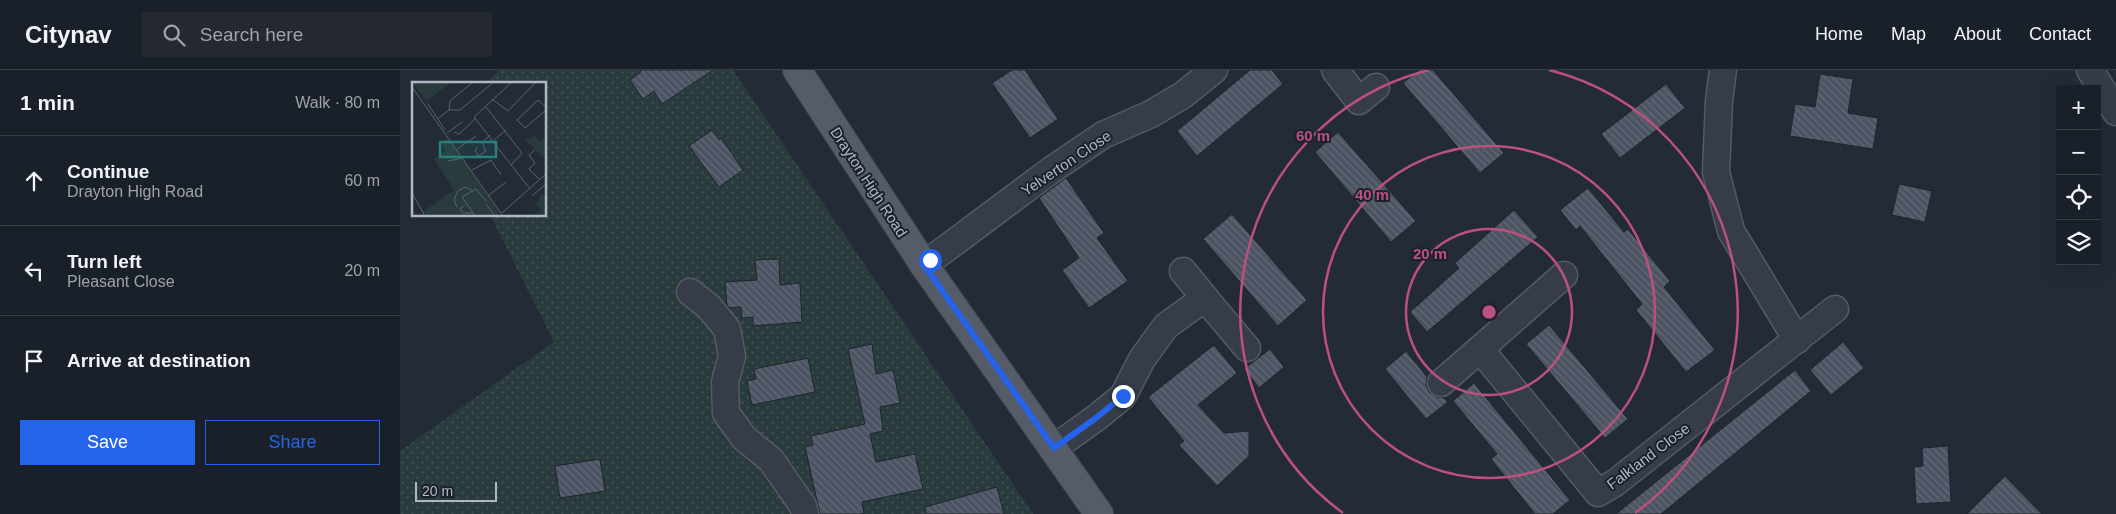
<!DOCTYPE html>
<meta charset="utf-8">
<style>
:root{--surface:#1a2029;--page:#232831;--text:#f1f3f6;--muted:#9fa3a8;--line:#383e46;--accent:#2563eb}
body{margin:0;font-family:Helvetica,sans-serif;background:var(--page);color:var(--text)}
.controls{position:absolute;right:15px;top:15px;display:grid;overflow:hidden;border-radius:0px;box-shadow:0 5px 20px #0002}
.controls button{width:45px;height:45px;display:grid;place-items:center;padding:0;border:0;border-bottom:1px solid var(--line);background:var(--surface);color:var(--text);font:25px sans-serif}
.scale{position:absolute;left:15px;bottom:12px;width:82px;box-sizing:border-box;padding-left:5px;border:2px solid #b2b7c4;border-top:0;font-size:14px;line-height:18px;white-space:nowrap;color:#b2b7c4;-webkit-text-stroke:4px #1c222c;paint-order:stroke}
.stop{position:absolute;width:15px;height:15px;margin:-11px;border:4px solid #2563eb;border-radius:50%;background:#fff}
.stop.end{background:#2563eb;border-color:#fff;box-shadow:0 1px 5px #0008}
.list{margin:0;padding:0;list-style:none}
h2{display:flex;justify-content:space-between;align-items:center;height:65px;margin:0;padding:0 20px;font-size:21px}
h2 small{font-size:16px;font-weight:400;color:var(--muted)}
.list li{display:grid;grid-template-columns:32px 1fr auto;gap:15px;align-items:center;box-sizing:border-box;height:90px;padding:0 20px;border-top:1px solid var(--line)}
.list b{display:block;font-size:19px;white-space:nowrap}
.list p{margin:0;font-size:16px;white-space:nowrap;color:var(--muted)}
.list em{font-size:16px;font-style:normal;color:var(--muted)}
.actions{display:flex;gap:10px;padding:15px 20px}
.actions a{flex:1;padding:11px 0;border:1px solid var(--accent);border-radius:0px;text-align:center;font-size:18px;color:var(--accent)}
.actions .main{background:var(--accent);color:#fff}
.icon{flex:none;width:28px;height:28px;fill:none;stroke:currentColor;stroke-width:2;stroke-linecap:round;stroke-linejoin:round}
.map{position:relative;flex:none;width:1716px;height:444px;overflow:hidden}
header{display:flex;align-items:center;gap:30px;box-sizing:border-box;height:70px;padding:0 25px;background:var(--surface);border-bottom:1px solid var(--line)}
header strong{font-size:24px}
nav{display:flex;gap:28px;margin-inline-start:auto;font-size:18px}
.search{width:350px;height:45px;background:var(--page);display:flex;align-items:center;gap:12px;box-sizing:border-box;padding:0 18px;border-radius:0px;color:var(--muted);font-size:19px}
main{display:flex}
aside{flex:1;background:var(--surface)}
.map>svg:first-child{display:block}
</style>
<header>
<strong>Citynav</strong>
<div class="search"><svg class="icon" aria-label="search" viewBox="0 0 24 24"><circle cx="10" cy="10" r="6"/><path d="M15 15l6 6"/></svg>Search here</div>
<nav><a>Home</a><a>Map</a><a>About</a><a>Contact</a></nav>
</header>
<main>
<aside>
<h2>1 min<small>Walk · 80 m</small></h2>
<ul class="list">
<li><svg class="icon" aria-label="ahead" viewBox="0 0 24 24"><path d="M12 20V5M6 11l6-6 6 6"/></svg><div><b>Continue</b><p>Drayton High Road</p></div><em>60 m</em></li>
<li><svg class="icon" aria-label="left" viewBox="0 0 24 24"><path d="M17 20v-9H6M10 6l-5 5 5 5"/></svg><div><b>Turn left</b><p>Pleasant Close</p></div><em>20 m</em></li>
<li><svg class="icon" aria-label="arrive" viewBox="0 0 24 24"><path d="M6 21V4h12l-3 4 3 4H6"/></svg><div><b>Arrive at destination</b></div></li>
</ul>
<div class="actions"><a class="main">Save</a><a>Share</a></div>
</aside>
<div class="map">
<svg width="1716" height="444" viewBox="0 0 1716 444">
<defs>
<pattern id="grass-dots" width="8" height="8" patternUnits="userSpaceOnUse" patternTransform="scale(1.25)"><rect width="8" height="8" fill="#293b3c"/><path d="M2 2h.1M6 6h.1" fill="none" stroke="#465557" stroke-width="1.8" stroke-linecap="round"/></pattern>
<pattern id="building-back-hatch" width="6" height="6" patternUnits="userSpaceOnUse" patternTransform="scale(1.25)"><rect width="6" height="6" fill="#4c5362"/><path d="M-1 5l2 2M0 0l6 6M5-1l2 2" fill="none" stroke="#636a77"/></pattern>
</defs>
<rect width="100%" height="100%" fill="#232b37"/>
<path fill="url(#grass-dots)" d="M99,0H333L633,444H0V381L154,272L90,145H145V14H85Z"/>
<g fill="url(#building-back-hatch)" stroke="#1e242e">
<path d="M240,0H313L262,34L254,21L243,29L230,10L241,2Z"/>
<path d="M612,0H625L658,49L630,68L592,13Z"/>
<path d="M850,0H872L883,14L797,86L777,61Z"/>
<path d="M1019,0H1033L1104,83L1080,103L1003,13Z"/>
<path d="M1420,4L1453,9L1448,43L1478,48L1473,79L1390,66L1395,34L1415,37Z"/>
<path d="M1266,14L1285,38L1220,88L1201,64Z"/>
<path d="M312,60L319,70L321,68L343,100L319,117L289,76Z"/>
<path d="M938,62L1016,151L991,172L915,82Z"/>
<path d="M666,108L704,163L697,168L728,211L689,238L662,200L679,188L639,128Z"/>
<path d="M1499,114L1532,121L1525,152L1492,145Z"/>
<path d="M1188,118L1224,162L1228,159L1270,211L1264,217L1315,280L1286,302L1236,240L1242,234L1180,156L1176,160L1160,140Z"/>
<path d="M1114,140L1138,167L1027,262L1010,242L1059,198L1055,193Z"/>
<path d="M832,144L907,230L878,256L803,169Z"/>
<path d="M379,189L380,215L400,213L402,252L353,256V247L342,248L341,237L329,238L327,235L325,212L357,210L355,190Z"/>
<path d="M1149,255L1228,349L1205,368L1126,274Z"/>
<path d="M1443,272L1464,298L1431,325L1410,300Z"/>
<path d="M472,274L476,304L493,300L500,333L480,337L483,361L470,364L476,392L515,384L523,419L462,432L464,444H420L405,377L413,375L411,366L465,354L448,279Z"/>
<path d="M814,275L837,303L798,335L824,363L849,361V386L817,416L779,375L784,371L748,327Z"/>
<path d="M870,279L884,297L859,318L844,299Z"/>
<path d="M1006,281L1027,307L1026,315L1029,322L1037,327L1044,328L1048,332L1026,349L985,299Z"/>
<path d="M408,288L415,322L352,335L347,311L356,309L354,299Z"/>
<path d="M1395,300L1411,321L1261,444H1216Z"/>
<path d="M1074,313L1170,430L1153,444H1135L1091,389L1097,384L1053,331Z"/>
<path d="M1548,376L1551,432L1516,434L1514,397L1523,396L1522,378Z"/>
<path d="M200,389L205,421L160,428L155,396Z"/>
<path d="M1605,406L1642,444H1567Z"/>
<path d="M597,417L604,444H526L525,437Z"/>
</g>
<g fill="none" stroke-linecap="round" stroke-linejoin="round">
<defs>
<g id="minor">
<path d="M935,0L959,31L976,17"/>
<path d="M1323,0L1319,31L1316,102L1331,161L1397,270"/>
<path d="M1690,0L1716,42"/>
<path d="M524,195L650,101L703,65L751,44L783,25L814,0"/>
<path d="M783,201L805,228"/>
<path d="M1164,205L1080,279L1198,423L1215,413L1435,239"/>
<path d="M290,222L309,237L327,259L332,286L325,312L326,343L344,368L371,390L403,436L405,444"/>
<path d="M1041,313L1080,279"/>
<path d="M654,378L696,348L723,326L742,289L766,256L805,228L847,278"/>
</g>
<path id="primary" d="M397,0L524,195L699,444"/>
</defs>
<use href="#minor" stroke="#555a65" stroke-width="29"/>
<use href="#primary" stroke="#404651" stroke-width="30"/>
<use href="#minor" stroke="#373d48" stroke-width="26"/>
<use href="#primary" stroke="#555c67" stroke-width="28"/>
</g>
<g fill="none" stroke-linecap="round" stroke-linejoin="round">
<path stroke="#2563eb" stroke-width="6" d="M530,190L524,195L654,378L696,348L723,326"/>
</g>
<g fill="none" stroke="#bc5080" stroke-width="2.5">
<circle cx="1089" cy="242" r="83"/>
<circle cx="1089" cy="242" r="166"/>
<path d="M943 443A249 249 0 0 1 1029 0M1149 0A249 249 0 0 1 1235 443"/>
</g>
<g text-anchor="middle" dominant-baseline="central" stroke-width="4" stroke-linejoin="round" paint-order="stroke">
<g font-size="15" fill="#b2b7c4" stroke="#1c222c">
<text transform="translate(666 93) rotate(-34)">Yelverton Close</text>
<text transform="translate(469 112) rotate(57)">Drayton High Road</text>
<text transform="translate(1248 386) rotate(-37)">Falkland Close</text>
</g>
</g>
<g transform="translate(12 12)">
<rect width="134" height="134" fill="#232b37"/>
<path d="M124,54L127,60L134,54V77L113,58ZM36,56L87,130L86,134H15L12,129L42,108L22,77L33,69L30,62ZM129,111L134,115V134H120L129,129L123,120L126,121Z" fill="#293b3c"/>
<path d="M0,0H40L14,19Z" fill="#293b3c"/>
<path fill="none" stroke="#5c636f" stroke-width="1" d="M100,0L62,35L117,106M0,5L91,134M80,17L96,29L124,0M16,22L33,48M74,25L110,71L99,83M134,25L126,18L105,38L113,46L134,28M37,28L38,19L61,0M25,37L37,28H48L82,0M42,50L47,52L63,37M35,51L50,40M82,58L94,48M65,65L63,69L67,74L75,68M45,67L64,54M123,68L117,73L123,81L117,87L127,97M73,69L71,60L78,53M36,79L51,76M60,88L79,78L89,93M0,111L13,134M77,113L94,100M120,114L134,102M74,122L83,134M53,123L48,127L51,131H61M45,125L42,118L46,109L53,105L60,108M90,131L134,92M63,134L50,115L64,107L74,119"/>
<path fill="#27807b" fill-opacity="0.15" stroke="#27807b" stroke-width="2.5" d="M28,60H84V75H28Z"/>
<rect width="134" height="134" fill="none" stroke="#b2b7c4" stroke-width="2.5"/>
</g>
<circle cx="1089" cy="242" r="8" fill="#bc5080" stroke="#1c222c" stroke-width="2.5"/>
<g font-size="15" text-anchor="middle" font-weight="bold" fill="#bc5080" stroke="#1c222c" stroke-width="4" stroke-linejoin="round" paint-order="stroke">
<text x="913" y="71">60 m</text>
<text x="972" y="130">40 m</text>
<text x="1030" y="189">20 m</text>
</g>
</svg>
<div class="controls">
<button>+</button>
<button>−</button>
<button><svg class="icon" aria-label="locate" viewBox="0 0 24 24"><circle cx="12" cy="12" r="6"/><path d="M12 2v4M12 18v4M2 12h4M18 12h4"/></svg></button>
<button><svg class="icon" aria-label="layers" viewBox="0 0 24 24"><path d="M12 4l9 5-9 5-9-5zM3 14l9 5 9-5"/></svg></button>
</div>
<div class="scale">20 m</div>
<div class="stop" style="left:530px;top:190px"></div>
<div class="stop end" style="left:723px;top:326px"></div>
</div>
</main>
